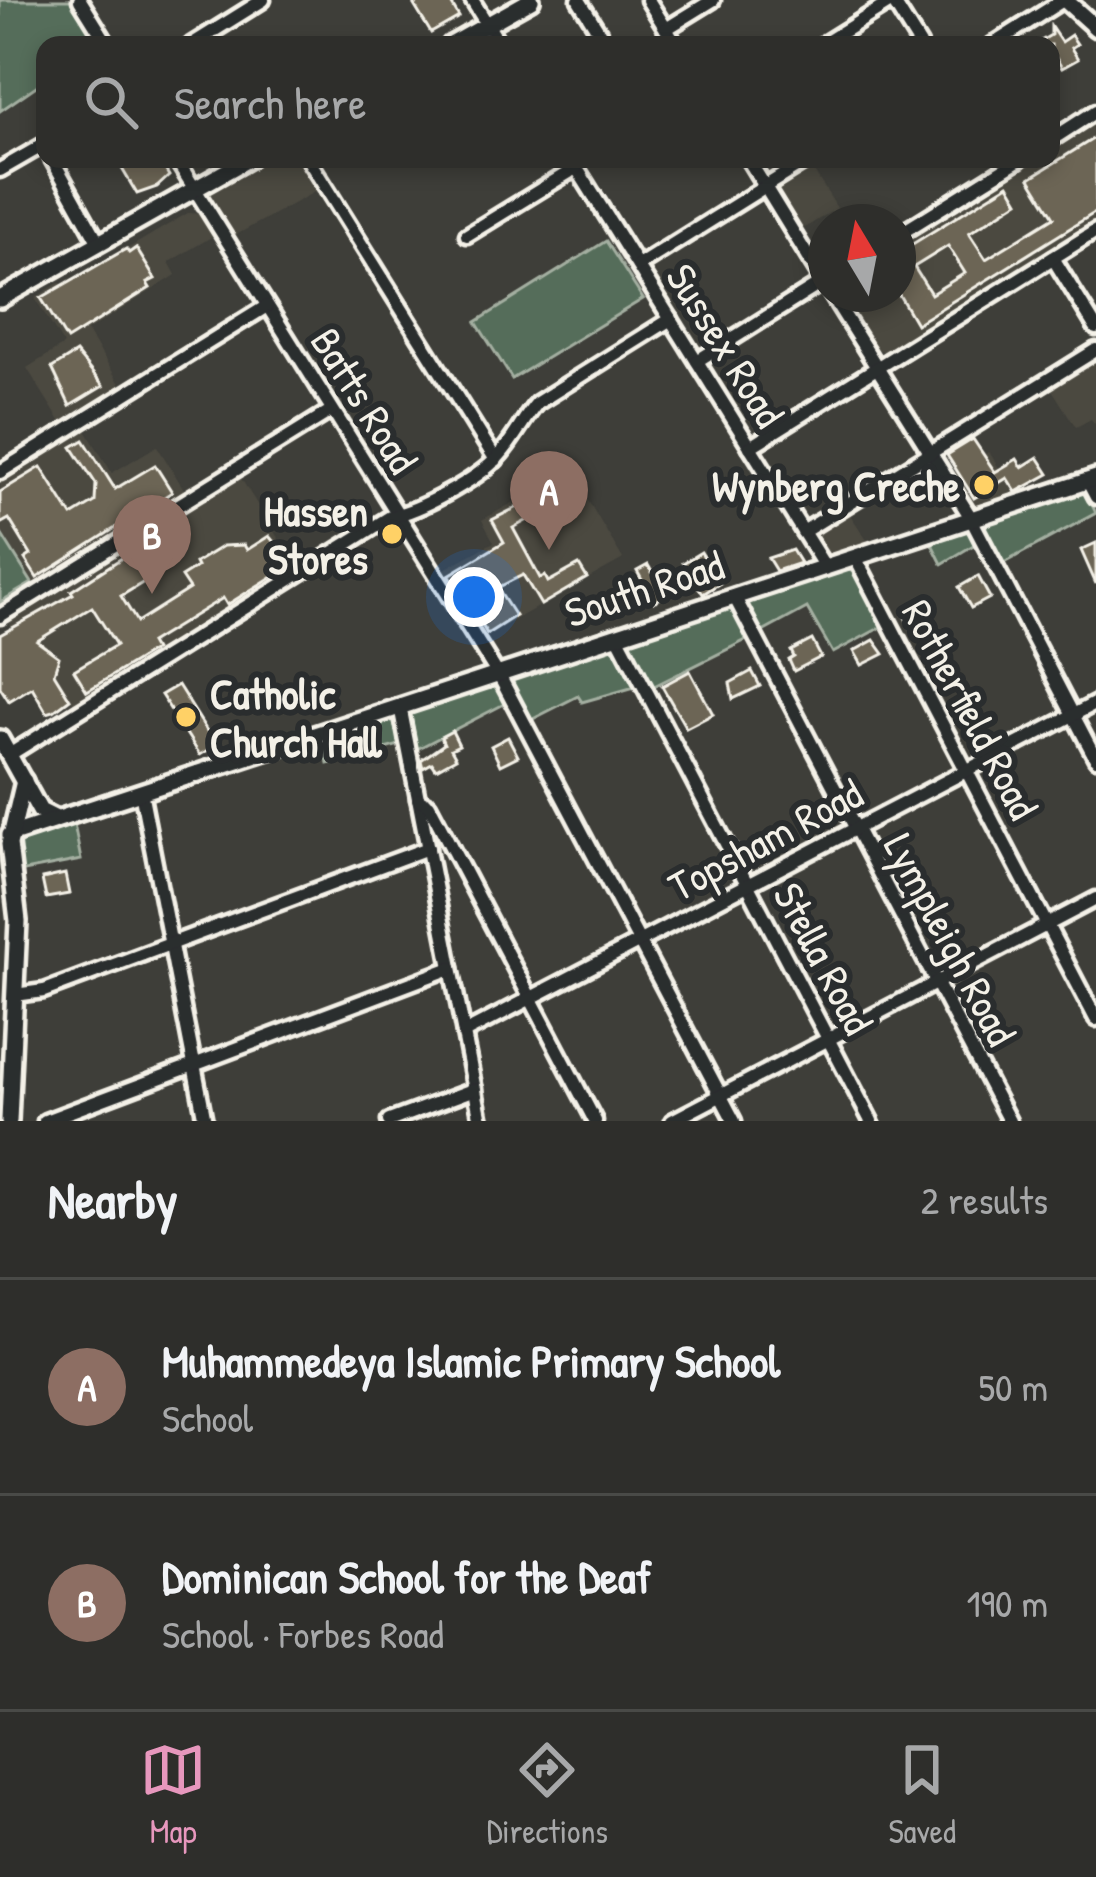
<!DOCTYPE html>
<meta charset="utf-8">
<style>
:root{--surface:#2e2e2b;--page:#363633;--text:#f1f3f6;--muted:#a7a8a9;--line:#494a47;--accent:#e797bd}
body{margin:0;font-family:"Patrick Hand",sans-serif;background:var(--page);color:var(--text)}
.compass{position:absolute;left:808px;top:204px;width:108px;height:108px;border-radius:50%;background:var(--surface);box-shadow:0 6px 18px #0003;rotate:350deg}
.you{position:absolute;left:474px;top:597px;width:42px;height:42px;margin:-30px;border:9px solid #fff;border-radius:50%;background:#1a73e8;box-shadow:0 0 0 18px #1a73e833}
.badge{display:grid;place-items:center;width:78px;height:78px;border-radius:50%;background:var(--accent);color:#fff;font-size:39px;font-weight:700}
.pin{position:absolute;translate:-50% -99px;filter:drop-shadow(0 3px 6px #0008)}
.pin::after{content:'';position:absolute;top:63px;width:42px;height:36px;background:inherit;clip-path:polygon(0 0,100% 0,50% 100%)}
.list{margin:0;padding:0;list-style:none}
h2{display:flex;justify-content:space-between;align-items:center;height:156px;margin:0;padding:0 48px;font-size:51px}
h2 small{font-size:39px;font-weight:400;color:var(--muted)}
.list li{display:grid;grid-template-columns:78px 1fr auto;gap:36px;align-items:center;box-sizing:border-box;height:216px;padding:0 48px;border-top:3px solid var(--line)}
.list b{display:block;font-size:45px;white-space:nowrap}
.list p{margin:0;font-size:39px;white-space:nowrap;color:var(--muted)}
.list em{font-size:39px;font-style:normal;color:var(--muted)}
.icon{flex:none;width:66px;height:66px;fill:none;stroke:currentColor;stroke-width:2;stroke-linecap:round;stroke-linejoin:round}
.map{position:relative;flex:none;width:1096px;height:1121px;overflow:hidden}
.search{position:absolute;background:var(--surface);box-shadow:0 6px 18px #0003;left:36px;right:36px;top:36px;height:132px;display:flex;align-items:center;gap:30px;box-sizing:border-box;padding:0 42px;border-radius:24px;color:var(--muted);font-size:45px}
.sheet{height:588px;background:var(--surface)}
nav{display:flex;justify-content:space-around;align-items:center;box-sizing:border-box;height:168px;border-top:3px solid var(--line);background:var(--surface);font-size:33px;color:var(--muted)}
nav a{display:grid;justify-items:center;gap:6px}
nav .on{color:var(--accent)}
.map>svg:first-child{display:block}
</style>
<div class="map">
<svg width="1096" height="1121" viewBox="0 0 1096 1121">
<rect width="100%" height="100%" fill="#3e3e39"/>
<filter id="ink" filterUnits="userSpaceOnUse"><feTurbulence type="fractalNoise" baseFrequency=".00833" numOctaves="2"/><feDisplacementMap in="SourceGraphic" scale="24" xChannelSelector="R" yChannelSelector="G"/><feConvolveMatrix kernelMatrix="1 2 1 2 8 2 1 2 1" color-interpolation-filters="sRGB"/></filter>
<g filter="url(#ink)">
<g fill="#4c4a41">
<path d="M1096,120V221L887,352L875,349L841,294H898V244L1034,159H1051V148Z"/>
<path d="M267,159H299L318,190L234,236L209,196L212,191Z"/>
<path d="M811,167L837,208L801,230L777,193L780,187Z"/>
<path d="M188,213L200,214L213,236L169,262L176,275L87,331L122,387L62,424L27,368L64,345L35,298L60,282L63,287Z"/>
<path d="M1096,359V425L1091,419L1076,427L1051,388Z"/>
<path d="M85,429L112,473L157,446L185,491L0,606V482Z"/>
<path d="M989,452L1016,496L981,507L971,504L952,473Z"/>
<path d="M570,471L623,559L484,637L443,570L494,542L482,520Z"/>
<path d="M240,477L296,567L74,704L54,671L59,664L56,651L18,637L8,621Z"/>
<path d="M849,513L870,545L829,555L816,534Z"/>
</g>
<g fill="#556d5a" stroke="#a4afa1" stroke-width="3">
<path d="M0,0H73L101,45H45V80L0,111Z"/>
<path d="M606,241L643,299L512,379L476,322Z"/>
<path d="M1081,490L1086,492L1096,513L1000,565L983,532L987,523Z"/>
<path d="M962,529L973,535L977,543L942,564L930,540Z"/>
<path d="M0,532L32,583L0,602Z"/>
<path d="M842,569L857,572L885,625L833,653L807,608L759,634L746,607L752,600Z"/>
<path d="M726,607L731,608L748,639L650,688L630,647L631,639Z"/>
<path d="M613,644L638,686L582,702L578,696L529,721L510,679Z"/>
<path d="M496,683L508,702L417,749L410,711Z"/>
<path d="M394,716L400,745L328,764L324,739Z"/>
<path d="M73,819L81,860L19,872V841Z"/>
</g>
<g fill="#6c6554" stroke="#f4f1e8" stroke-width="3" fill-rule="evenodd">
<path d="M423,0H449L459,17L431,33L414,5Z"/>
<path d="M1051,27L1061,42L1071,35L1077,44L1071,48L1078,59L1062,68L1056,58L1051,61V45H1034L1051,35Z"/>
<path d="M1096,137V212L916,324L898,293V253L1009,184L1019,201L969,233L986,259L1054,217L1030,178ZM948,246L965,273L931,294L914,267Z"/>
<path d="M142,159H159L169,176L157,187L137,194L121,167Z"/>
<path d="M136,248L155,279L147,283L150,288L67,340L41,298L126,249L129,253Z"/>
<path d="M76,353L103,386L70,406L52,368Z"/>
<path d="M973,439L995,472L1017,459L1022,467L1038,457L1049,474L1016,492L1007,478L974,498L947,455Z"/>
<path d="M84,440L115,489L155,465L172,492L37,578L25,559L31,555L9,519L0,524V492L41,467L72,516L95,502L96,484L72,447Z"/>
<path d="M569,481L576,494L513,528L540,578L545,576L548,582L579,565L587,578L541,605L523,575L497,588L515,616L487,634L460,585L457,587L449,575L504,542L492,520Z"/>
<path d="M269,536L292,564L227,605L223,598L150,643L154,650L87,691L74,670L116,645L92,607L37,641L59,657L54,673L70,699L54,711L47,713L32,687L9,701L0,687V635L73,594L71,591L131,552L141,547L150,561L141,566L144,582L121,596L137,622L189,589L181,577L197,567L195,563L223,546L244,545L247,550Z"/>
<path d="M1096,543V584L1081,550Z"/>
<path d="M792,550L800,563L776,571L768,558Z"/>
<path d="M701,552L720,583L703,594L693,579L654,602L637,571L648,565L652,572L664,566L671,578L687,569L683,563Z"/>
<path d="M978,576L990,598L971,608L959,587Z"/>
<path d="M923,605L935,628L916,638L904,615Z"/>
<path d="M812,640L821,657L794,671L789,660L794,657L791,651Z"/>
<path d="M874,640L884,654L862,665L854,651Z"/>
<path d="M690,671L713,714L686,728L662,686Z"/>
<path d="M752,671L760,686L733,699L730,683Z"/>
<path d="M178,685L212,739L214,746L200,755L161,695Z"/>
<path d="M452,731L459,745L451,749L456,758L436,769L432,763L423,768L421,760L444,744L441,737Z"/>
<path d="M508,737L518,756L500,765L491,746Z"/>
<path d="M65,874L69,894L46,898L42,879Z"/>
</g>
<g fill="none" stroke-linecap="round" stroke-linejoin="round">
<defs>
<g id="minor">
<path d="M80,0L108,45"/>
<path d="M472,0L500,45"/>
<path d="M579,0L607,45"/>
<path d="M648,0L676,45"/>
<path d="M892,0L920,45"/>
<path d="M666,29L713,0"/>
<path d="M191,45L263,0"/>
<path d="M822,45L894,0"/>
<path d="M992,45L1063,0"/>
<path d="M1051,140L1096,111"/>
<path d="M52,159L99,243"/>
<path d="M176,159L502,681L734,1121"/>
<path d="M308,159L496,460"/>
<path d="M571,159L825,567"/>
<path d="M748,159L826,286"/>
<path d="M0,170L45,144"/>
<path d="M467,235L576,168"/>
<path d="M898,235L1020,159"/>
<path d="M1053,258L1096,328"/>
<path d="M638,266L809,159"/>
<path d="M831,294L968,513L1096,759"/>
<path d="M697,361L826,280"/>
<path d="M750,447L1096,231"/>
<path d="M0,472L267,306"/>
<path d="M1087,480L1096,497"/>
<path d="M803,532L1096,350"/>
<path d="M855,557L1096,1019"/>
<path d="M734,596L1009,1121"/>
<path d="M0,616L332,410"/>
<path d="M617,635L871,1121"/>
<path d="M400,706L481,1121"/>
<path d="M9,755L390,517C421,510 477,480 498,457C514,440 523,419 537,403L671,319"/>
<path d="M141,791L205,1121"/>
<path d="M418,799L429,805L595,1121"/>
<path d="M15,995L44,991L428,848"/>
<path d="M464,1033L1096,703"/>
<path d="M45,1121L451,968"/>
<path d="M389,1121L475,1089"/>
<path d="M672,1121L1096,899"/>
</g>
<g id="tertiary">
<path d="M1065,0L1096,28"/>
<path d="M451,45L531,0"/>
<path d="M0,299L248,159"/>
<path d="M0,739L40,811L54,818"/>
<path d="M10,835L1096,478"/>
<path d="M9,1121L18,921L9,844L24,781"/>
</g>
</defs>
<use href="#minor" stroke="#f4f1e8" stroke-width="21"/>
<use href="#tertiary" stroke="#f4f1e8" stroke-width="24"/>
<use href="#minor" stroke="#2a2d2e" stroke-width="12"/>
<use href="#tertiary" stroke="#2a2d2e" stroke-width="15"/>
</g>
</g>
<g fill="#ffd166" stroke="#2a2d2e" stroke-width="4.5">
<circle cx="984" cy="485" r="12"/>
<circle cx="392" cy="534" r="12"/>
<circle cx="186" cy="717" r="12"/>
</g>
<g text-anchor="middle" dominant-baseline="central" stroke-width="12" stroke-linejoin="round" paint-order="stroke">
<g font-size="42" fill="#f4f1e8" stroke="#2a2d2e">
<text transform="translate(726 345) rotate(58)">Sussex Road</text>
<text transform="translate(365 400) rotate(58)">Batts Road</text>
<text transform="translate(644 588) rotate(-18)">South Road</text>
<text transform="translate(971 709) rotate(62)">Rotherfield Road</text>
<text transform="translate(765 839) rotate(-28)">Topsham Road</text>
<text transform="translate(951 939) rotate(62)">Lympleigh Road</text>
<text transform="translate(824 958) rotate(62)">Stella Road</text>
</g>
<g font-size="42" font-weight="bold" fill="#f4f1e8" stroke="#2a2d2e" text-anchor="end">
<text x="960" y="485">Wynberg Creche</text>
<text x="368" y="510">Hassen<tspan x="368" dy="48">Stores</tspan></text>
<text x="210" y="693" text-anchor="start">Catholic<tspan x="210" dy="48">Church Hall</tspan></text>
</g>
</g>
</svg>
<svg class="compass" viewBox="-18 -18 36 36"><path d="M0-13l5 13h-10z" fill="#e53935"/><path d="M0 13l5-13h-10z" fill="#a7a8a9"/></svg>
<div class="you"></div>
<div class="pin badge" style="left:549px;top:550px;background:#8d6e63">A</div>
<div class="pin badge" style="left:152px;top:594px;background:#8d6e63">B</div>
<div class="search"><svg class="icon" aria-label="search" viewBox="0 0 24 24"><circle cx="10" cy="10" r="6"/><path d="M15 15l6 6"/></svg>Search here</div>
</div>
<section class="sheet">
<h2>Nearby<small>2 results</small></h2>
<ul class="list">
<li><span class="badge" style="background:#8d6e63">A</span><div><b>Muhammedeya Islamic Primary School</b><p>School</p></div><em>50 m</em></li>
<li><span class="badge" style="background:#8d6e63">B</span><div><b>Dominican School for the Deaf</b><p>School · Forbes Road</p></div><em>190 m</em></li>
</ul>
</section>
<nav>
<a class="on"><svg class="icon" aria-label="map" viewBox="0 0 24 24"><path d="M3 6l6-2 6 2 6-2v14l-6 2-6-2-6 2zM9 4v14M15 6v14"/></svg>Map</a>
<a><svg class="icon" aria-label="directions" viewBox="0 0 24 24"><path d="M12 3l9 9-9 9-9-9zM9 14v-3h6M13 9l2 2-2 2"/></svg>Directions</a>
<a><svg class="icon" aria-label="saved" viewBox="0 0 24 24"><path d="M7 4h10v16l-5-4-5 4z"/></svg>Saved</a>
</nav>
